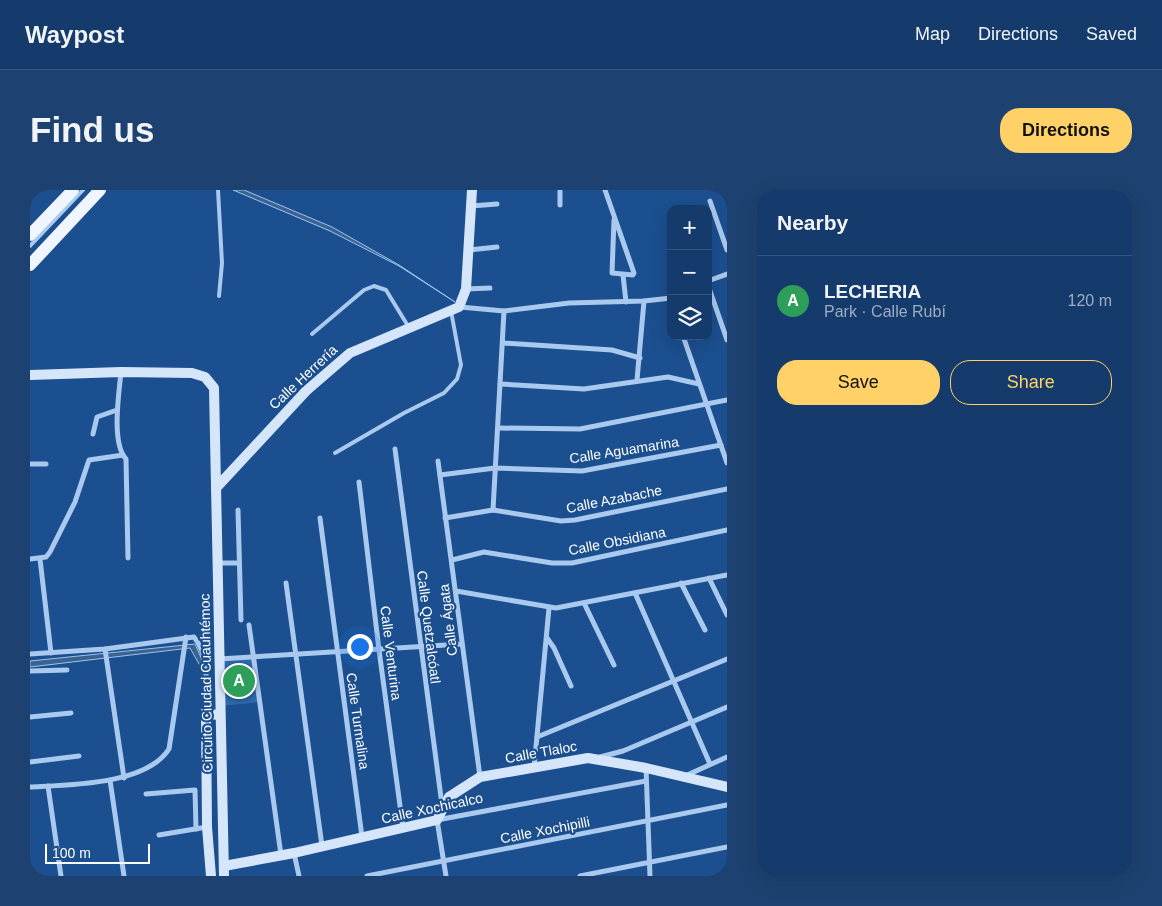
<!DOCTYPE html>
<meta charset="utf-8">
<style>
:root{--surface:#143b6b;--page:#1d4271;--text:#f1f3f6;--muted:#9dadc1;--line:#33557e;--accent:#ffd166}
body{margin:0;font-family:Helvetica,sans-serif;background:var(--page);color:var(--text)}
.controls{position:absolute;right:15px;top:15px;display:grid;overflow:hidden;border-radius:10px;box-shadow:0 5px 20px #0002}
.controls button{width:45px;height:45px;display:grid;place-items:center;padding:0;border:0;border-bottom:1px solid var(--line);background:var(--surface);color:var(--text);font:25px sans-serif}
.scale{position:absolute;left:15px;bottom:12px;width:105px;box-sizing:border-box;padding-left:5px;border:2px solid #fff;border-top:0;font-size:14px;line-height:18px;white-space:nowrap;color:#fff;-webkit-text-stroke:4px #1b4f8f;paint-order:stroke}
.you{position:absolute;left:329px;top:456px;width:18px;height:18px;margin:-12px;border:4px solid #fff;border-radius:50%;background:#1a73e8;box-shadow:0 0 0 8px #1a73e833}
.badge{display:grid;place-items:center;width:32px;height:32px;border-radius:50%;background:var(--accent);color:#fff;font-size:16px;font-weight:700}
.pin{position:absolute;translate:-50% -50%;border:2px solid #fff;box-shadow:0 1px 5px #0006}
.list{margin:0;padding:0;list-style:none}
h2{display:flex;justify-content:space-between;align-items:center;height:65px;margin:0;padding:0 20px;font-size:21px}
h2 small{font-size:16px;font-weight:400;color:var(--muted)}
.list li{display:grid;grid-template-columns:32px 1fr auto;gap:15px;align-items:center;box-sizing:border-box;height:90px;padding:0 20px;border-top:1px solid var(--line)}
.list b{display:block;font-size:19px;white-space:nowrap}
.list p{margin:0;font-size:16px;white-space:nowrap;color:var(--muted)}
.list em{font-size:16px;font-style:normal;color:var(--muted)}
.actions{display:flex;gap:10px;padding:15px 20px}
.actions a{flex:1;padding:11px 0;border:1px solid var(--accent);border-radius:20px;text-align:center;font-size:18px;color:var(--accent)}
.actions .main{background:var(--accent);color:#111}
.icon{flex:none;width:28px;height:28px;fill:none;stroke:currentColor;stroke-width:2;stroke-linecap:round;stroke-linejoin:round}
.map{position:relative;flex:none;width:697px;height:686px;overflow:hidden;border-radius:20px}
header{display:flex;align-items:center;gap:30px;box-sizing:border-box;height:70px;padding:0 25px;background:var(--surface);border-bottom:1px solid var(--line)}
header strong{font-size:24px}
nav{display:flex;gap:28px;margin-inline-start:auto;font-size:18px}
.intro{display:flex;align-items:center;justify-content:space-between;box-sizing:border-box;height:120px;padding:0 30px}
h1{margin:0;font-size:35px}
.button{padding:12px 22px;border-radius:20px;background:var(--accent);color:#111;font-size:18px;font-weight:700}
main{display:flex;gap:30px;padding:0 30px}
aside{flex:1;background:var(--surface);border-radius:20px;box-shadow:0 5px 20px #0002}
.map>svg:first-child{display:block}
</style>
<header>
<strong>Waypost</strong>
<nav><a>Map</a><a>Directions</a><a>Saved</a></nav>
</header>
<div class="intro"><h1>Find us</h1><a class="button">Directions</a></div>
<main>
<div class="map">
<svg width="697" height="686" viewBox="0 0 697 686">
<rect width="100%" height="100%" fill="#1b4f8f"/>
<path fill="#2e69ad" d="M224,468L231,512L191,516L190,470Z"/>
<g fill="#3c6290" stroke="#9cc4f0">
<path d="M203,0H214L302,37L369,75L425,112L369,76L300,41Z"/>
<path d="M165,454L175,477L173,481L160,458L0,477V471Z"/>
</g>
<g fill="none" stroke-linecap="round" stroke-linejoin="round">
<g stroke="#a9c9ee" stroke-width="4">
<path d="M188,0L192,73L189,106"/>
<path d="M0,56L53,0"/>
<path d="M282,144L334,100L344,96L356,100L378,136"/>
<path d="M305,263L374,223L414,203L427,189L431,175L421,121"/>
</g>
<g stroke="#a9c9ee" stroke-width="5">
<path d="M575,0L604,83L603,85L582,83L584,30"/>
<path d="M0,2H5"/>
<path d="M680,11L697,60"/>
<path d="M530,15V0"/>
<path d="M441,16L467,14"/>
<path d="M439,60L467,57"/>
<path d="M593,85L596,112"/>
<path d="M678,91L697,84"/>
<path d="M678,95L697,150"/>
<path d="M436,99L460,98"/>
<path d="M430,117L474,121L539,113L614,111L641,108"/>
<path d="M653,146L697,273"/>
<path d="M473,153L582,160L610,168"/>
<path d="M91,182C89,203 81,253 96,269L98,368"/>
<path d="M607,190L614,111"/>
<path d="M470,194L554,199L638,187L669,194"/>
<path d="M468,238L550,239L697,210"/>
<path d="M63,244L67,227L87,220"/>
<path d="M365,259L412,615"/>
<path d="M408,271L450,587"/>
<path d="M0,274H16"/>
<path d="M410,285L465,278L552,281L691,255"/>
<path d="M329,292L349,460L373,638"/>
<path d="M208,320L211,430"/>
<path d="M463,320L474,121"/>
<path d="M290,328L332,647"/>
<path d="M415,328L463,320L531,331L545,330L697,299"/>
<path d="M0,369L16,367L20,362L45,312L59,270L93,265"/>
<path d="M10,369L21,463"/>
<path d="M422,370L454,362L522,373H542L697,340"/>
<path d="M187,373H208"/>
<path d="M679,388L697,425"/>
<path d="M256,393L292,656"/>
<path d="M651,393L675,440"/>
<path d="M426,401L526,418L697,385"/>
<path d="M605,403L680,574"/>
<path d="M554,413L584,475"/>
<path d="M219,435L251,665"/>
<path d="M517,448L524,458L541,496"/>
<path d="M75,459L94,588"/>
<path d="M0,464L75,459L164,447C180,466 176,500 176,524"/>
<path d="M189,469L432,454"/>
<path d="M0,481L37,480"/>
<path d="M0,527L41,523"/>
<path d="M507,547L697,469"/>
<path d="M570,567L593,561L697,517"/>
<path d="M0,572L49,566"/>
<path d="M504,578L519,418"/>
<path d="M616,578L620,686"/>
<path d="M655,586L697,567"/>
<path d="M80,590L94,686"/>
<path d="M18,596L31,686"/>
<path d="M0,597C39,595 116,595 139,559L156,447"/>
<path d="M116,604L165,600L166,639"/>
<path d="M129,645L177,637"/>
<path d="M264,663L269,686"/>
<path d="M337,686L697,615"/>
<path d="M416,686L407,630L616,591"/>
<path d="M550,686L697,657"/>
</g>
<g stroke="#d6e6fa" stroke-width="10">
<path d="M0,185L91,182L162,183L175,187L184,198L194,686"/>
<path d="M186,298L276,201L320,163L429,117L436,99L442,0"/>
<path d="M194,676L264,663L407,630L419,607L450,587L558,568L616,578L697,597"/>
<path d="M181,686L177,637L176,524L190,525"/>
</g>
<g stroke="#f0f6ff" stroke-width="12">
<path d="M0,45L43,0"/>
<path d="M0,75L70,0"/>
</g>
</g>
<g text-anchor="middle" dominant-baseline="central" stroke-width="4.5" stroke-linejoin="round" paint-order="stroke">
<g font-size="14" fill="#fff" stroke="#1b4f8f">
<text transform="translate(273 187) rotate(-43)">Calle Herrería</text>
<text transform="translate(594 260) rotate(-9)">Calle Aguamarina</text>
<text transform="translate(584 309) rotate(-11)">Calle Azabache</text>
<text transform="translate(587 351) rotate(-11)">Calle Obsidiana</text>
<text transform="translate(418 430) rotate(-97)">Calle Ágata</text>
<text transform="translate(399 437) rotate(83)">Calle Quetzalcóatl</text>
<text transform="translate(361 463) rotate(83)">Calle Venturina</text>
<text transform="translate(176 493) rotate(-91)">Circuito Ciudad Cuauhtémoc</text>
<text transform="translate(328 531) rotate(82)">Calle Turmalina</text>
<text transform="translate(511 562) rotate(-10)">Calle Tlaloc</text>
<text transform="translate(402 618) rotate(-12)">Calle Xochicalco</text>
<text transform="translate(515 640) rotate(-11)">Calle Xochipilli</text>
</g>
</g>
</svg>
<div class="controls">
<button>+</button>
<button>−</button>
<button><svg class="icon" aria-label="layers" viewBox="0 0 24 24"><path d="M12 4l9 5-9 5-9-5zM3 14l9 5 9-5"/></svg></button>
</div>
<div class="scale">100 m</div>
<div class="you"></div>
<div class="pin badge" style="left:209px;top:491px;background:#2e9e5b">A</div>
</div>
<aside>
<h2>Nearby<small></small></h2>
<ul class="list">
<li><span class="badge" style="background:#2e9e5b">A</span><div><b>LECHERIA</b><p>Park · Calle Rubí</p></div><em>120 m</em></li>
</ul>
<div class="actions"><a class="main">Save</a><a>Share</a></div>
</aside>
</main>
